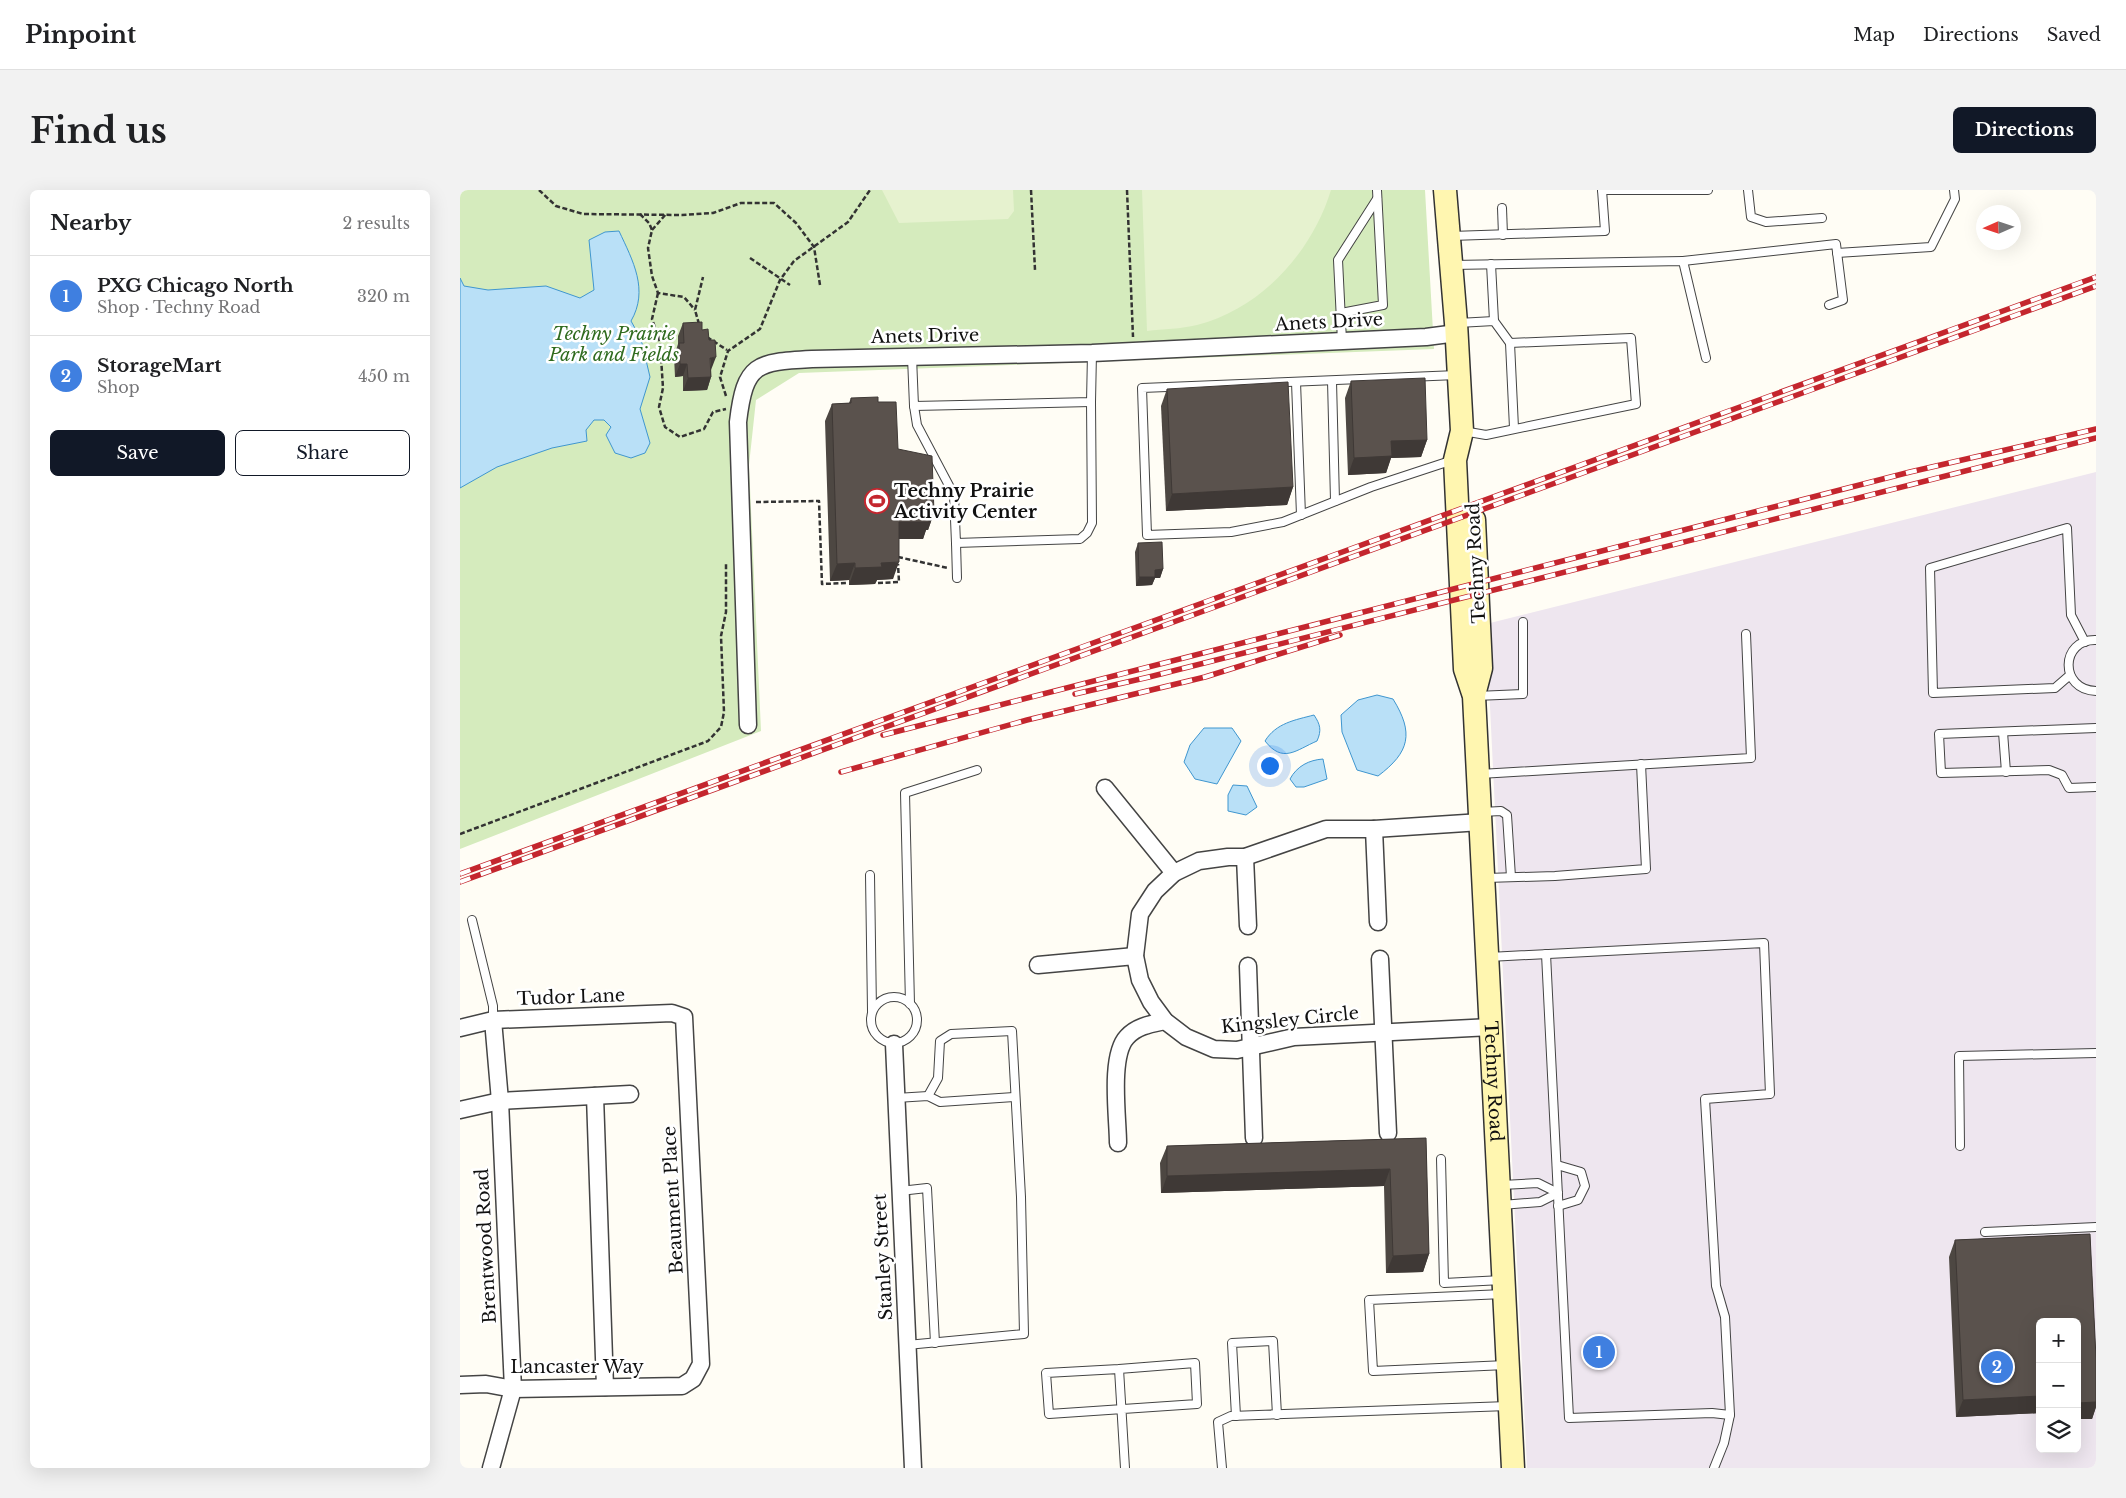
<!DOCTYPE html>
<meta charset="utf-8">
<style>
:root{--surface:#fff;--page:#f2f2f2;--text:#202124;--muted:#757577;--line:#e0e0e0;--accent:#111827}
body{margin:0;font-family:"Libre Baskerville",serif;background:var(--page);color:var(--text)}
.controls{position:absolute;right:15px;bottom:15px;display:grid;overflow:hidden;border-radius:8px;box-shadow:0 5px 20px #0002}
.controls button{width:45px;height:45px;display:grid;place-items:center;padding:0;border:0;border-bottom:1px solid var(--line);background:var(--surface);color:var(--text);font:25px sans-serif}
.compass{position:absolute;left:1516px;top:15px;width:45px;height:45px;border-radius:50%;background:var(--surface);box-shadow:0 5px 20px #0002;rotate:267deg}
.you{position:absolute;left:809px;top:575px;width:18px;height:18px;margin:-12px;border:4px solid #fff;border-radius:50%;background:#1a73e8;box-shadow:0 0 0 8px #1a73e833}
.badge{display:grid;place-items:center;width:32px;height:32px;border-radius:50%;background:var(--accent);color:#fff;font-size:16px;font-weight:700}
.pin{position:absolute;translate:-50% -50%;border:2px solid #fff;box-shadow:0 1px 5px #0006}
.list{margin:0;padding:0;list-style:none}
h2{display:flex;justify-content:space-between;align-items:center;height:65px;margin:0;padding:0 20px;font-size:21px}
h2 small{font-size:16px;font-weight:400;color:var(--muted)}
.list li{display:grid;grid-template-columns:32px 1fr auto;gap:15px;align-items:center;box-sizing:border-box;height:80px;padding:0 20px;border-top:1px solid var(--line)}
.list b{display:block;font-size:19px;white-space:nowrap}
.list p{margin:0;font-size:16px;white-space:nowrap;color:var(--muted)}
.list em{font-size:16px;font-style:normal;color:var(--muted)}
.actions{display:flex;gap:10px;padding:15px 20px}
.actions a{flex:1;padding:11px 0;border:1px solid var(--accent);border-radius:8px;text-align:center;font-size:18px;color:var(--accent)}
.actions .main{background:var(--accent);color:#fff}
.icon{flex:none;width:28px;height:28px;fill:none;stroke:currentColor;stroke-width:2;stroke-linecap:round;stroke-linejoin:round}
.map{position:relative;flex:none;width:1636px;height:1278px;overflow:hidden;border-radius:8px}
header{display:flex;align-items:center;gap:30px;box-sizing:border-box;height:70px;padding:0 25px;background:var(--surface);border-bottom:1px solid var(--line)}
header strong{font-size:24px}
nav{display:flex;gap:28px;margin-inline-start:auto;font-size:18px}
.intro{display:flex;align-items:center;justify-content:space-between;box-sizing:border-box;height:120px;padding:0 30px}
h1{margin:0;font-size:35px}
.button{padding:12px 22px;border-radius:8px;background:var(--accent);color:#fff;font-size:18px;font-weight:700}
main{display:flex;gap:30px;padding:0 30px}
aside{flex:1;background:var(--surface);border-radius:8px;box-shadow:0 5px 20px #0002}
.map>svg:first-child{display:block}
</style>
<header>
<strong>Pinpoint</strong>
<nav><a>Map</a><a>Directions</a><a>Saved</a></nav>
</header>
<div class="intro"><h1>Find us</h1><a class="button">Directions</a></div>
<main>
<aside>
<h2>Nearby<small>2 results</small></h2>
<ul class="list">
<li><span class="badge" style="background:#3f7fe0">1</span><div><b>PXG Chicago North</b><p>Shop · Techny Road</p></div><em>320 m</em></li>
<li><span class="badge" style="background:#3f7fe0">2</span><div><b>StorageMart</b><p>Shop</p></div><em>450 m</em></li>
</ul>
<div class="actions"><a class="main">Save</a><a>Share</a></div>
</aside>
<div class="map">
<svg width="1636" height="1278" viewBox="0 0 1636 1278">
<rect width="100%" height="100%" fill="#fffdf5"/>
<path fill="#eee6ef" fill-rule="evenodd" d="M1636,282V1278H1067L1026,434ZM1580,1132H1617V1259H1580Z"/>
<path fill="#d5ebbd" d="M0,0H965L974,159L339,183L296,210L289,275L301,541L0,659Z"/>
<g fill="#e6f2cf">
<path d="M422,0H553L554,21L548,29L439,33Z"/>
<path d="M682,0H871C852,62 802,118 737,135C721,139 703,139 687,141Z"/>
</g>
<g fill="#b9e0f7" stroke="#3f96cf">
<path d="M159,41C173,71 189,100 171,131L181,149L190,187L180,219L190,253L185,263L171,268L155,263L146,245L151,237L144,230H134L126,240L127,251L92,258L37,277L0,298V88L4,96L28,100L86,96L120,108L134,100L129,50L145,42Z"/>
<path d="M917,505L933,509C954,543 950,562 918,586L897,580L882,542L881,525L898,510Z"/>
<path d="M854,525C860,534 862,540 857,551C836,560 823,574 805,551C816,533 835,530 854,525Z"/>
<path d="M744,538H772L781,551L757,594L735,589L724,572L730,555Z"/>
<path d="M863,569L867,589L844,597H836L830,589C837,576 849,570 863,569Z"/>
<path d="M773,595L787,596L797,617L786,625L768,621V605Z"/>
</g>
<g fill="none" stroke-linecap="round" stroke-linejoin="round">
<defs>
<g id="lane">
<path d="M1142,0H1248"/>
<path d="M1288,0L1291,27L1306,32L1362,28"/>
<path d="M1042,18L1043,45"/>
<path d="M991,46L1145,41L1142,0"/>
<path d="M1377,63L1471,57L1495,9L1494,0"/>
<path d="M1223,71L1376,54L1383,110L1369,115"/>
<path d="M1031,74L1034,131"/>
<path d="M992,75L1223,71L1246,168"/>
<path d="M881,123L923,115L917,0"/>
<path d="M998,133L1034,131L1050,153L1171,148L1176,214L1026,245L1003,241"/>
<path d="M882,151L878,70L917,9"/>
<path d="M1050,153L1054,238"/>
<path d="M452,167L454,216L631,212L632,163"/>
<path d="M872,191L875,311"/>
<path d="M836,192L841,325"/>
<path d="M454,216L457,235L494,305L496,353L620,349L627,343L632,333L631,212"/>
<path d="M993,270L911,297L823,332L771,342L687,345L682,198L997,185"/>
<path d="M496,353L497,388"/>
<path d="M1636,450C1600,449 1599,500 1636,501"/>
<path d="M1610,485L1595,498L1473,503L1470,378L1607,338L1611,425L1625,452"/>
<path d="M1016,506L1063,504V432"/>
<path d="M1636,538L1479,544L1481,583L1589,580L1602,585L1609,598L1636,597"/>
<path d="M1543,542L1546,582"/>
<path d="M1020,584L1291,568L1286,444"/>
<path d="M1022,622L1041,621L1047,625L1051,687"/>
<path d="M410,685L412,821"/>
<path d="M1026,688L1095,686L1186,679L1181,574"/>
<path d="M12,730L33,816V830"/>
<path d="M1086,764L1109,1228L1252,1223L1270,1225"/>
<path d="M1029,767L1304,753L1310,904L1245,909L1256,1096L1265,1127L1270,1225L1264,1253L1254,1278"/>
<circle cx="434" cy="830" r="23"/>
<path d="M450,814L445,603L517,580"/>
<path d="M436,908L468,906L480,912L554,907"/>
<path d="M1500,956L1499,866L1636,863"/>
<path d="M981,969L984,1093L1042,1090"/>
<path d="M1097,975L1121,982L1125,996L1118,1010L1098,1016"/>
<path d="M1042,995L1078,993L1098,1003L1080,1012L1042,1015"/>
<path d="M440,1001L467,998L475,1153"/>
<path d="M1525,1042L1636,1037"/>
<path d="M1043,1104L909,1110L913,1181L1046,1175"/>
<path d="M447,1155L564,1144L561,1007L552,841L491,844L480,851L478,888L468,906"/>
<path d="M659,1179L586,1183L589,1224L737,1214L735,1173L659,1179L665,1278"/>
<path d="M776,1226L772,1153L813,1151L817,1225"/>
<path d="M762,1278L758,1232L771,1226L1048,1216"/>
</g>
<g id="street">
<path d="M288,535L278,232C285,173 296,172 352,169L632,163L966,147L997,143"/>
<path d="M645,598L714,683"/>
<path d="M1021,632L914,639H866L785,667H768L739,671L714,683L695,701L680,724L675,766L680,790L691,812L705,831L726,847L754,859L777,860L834,847L1031,837"/>
<path d="M914,639L918,732"/>
<path d="M785,667L788,736"/>
<path d="M920,769L928,943"/>
<path d="M578,775L675,766"/>
<path d="M788,776L794,948"/>
<path d="M0,838L33,830L212,823L224,827L241,1174L233,1189L222,1196L53,1199L26,1194L0,1195"/>
<path d="M434,854L453,1278"/>
<path d="M135,906L145,1197"/>
<path d="M0,920L40,911L170,904"/>
<path d="M658,953C658,928 649,866 667,847C677,836 691,834 705,831"/>
<path d="M31,1278L53,1199L40,911L33,830"/>
</g>
<g id="secondary">
<path id="s1" d="M985,0L996,133L1002,241L995,270L1005,479L1014,506L1053,1278"/>
<path d="M1014,330L1021,478L1014,505"/>
</g>
</defs>
<use href="#lane" stroke="#444" stroke-width="10"/>
<use href="#street" stroke="#444" stroke-width="19"/>
<use href="#secondary" stroke="#333" stroke-width="25"/>
<g stroke="#333" stroke-width="2.5" stroke-dasharray="5 2.5" stroke-linecap="butt">
<path d="M79,0L96,16L123,24L222,25L253,23L281,13H314L336,33L354,57L360,95"/>
<path d="M571,0L575,80"/>
<path d="M667,0L673,147"/>
<path d="M180,24L189,33L192,40L188,58L192,86L198,103L224,107L235,120"/>
<path d="M192,40L206,24"/>
<path d="M290,68L330,95"/>
<path d="M198,103L192,129L200,152L203,198L199,217L205,237L220,247L244,239L253,222L266,219"/>
<path d="M239,134L235,120L243,87"/>
<path d="M247,147L267,160"/>
<path d="M266,206L260,187L268,161L300,139L320,90L334,71L388,32L410,0"/>
<path d="M296,312L359,311L362,394L387,393"/>
<path d="M438,367L488,378"/>
<path d="M418,393L439,392L438,374"/>
<path d="M0,644L248,551L261,537L264,522L261,446L266,422V373"/>
</g>
<use href="#lane" stroke="#fff" stroke-width="8"/>
<use href="#street" stroke="#fff" stroke-width="16"/>
<use href="#secondary" stroke="#fff6b0" stroke-width="22"/>
<defs>
<g id="rail">
<path d="M615,504L689,487L1636,248"/>
<path d="M423,545L1450,282L1636,239"/>
<path d="M381,582L567,530L745,487L880,445"/>
<path d="M0,684L1636,87"/>
<path d="M0,692L1636,96"/>
</g>
</defs>
<use href="#rail" stroke="#c4262e" stroke-width="5.5"/>
<use href="#rail" stroke="#fff" stroke-width="4" stroke-dasharray="11" stroke-linecap="butt"/>
</g>
<g fill="#4d4742">
<path d="M223,133L242,140L251,180V187L247,200L223,201V186L215,187L214,166L218,154V146Z"/>
<path d="M891,191L967,250L961,267L931,268L926,283L888,285L885,208Z"/>
<path d="M707,199L833,297L827,315L706,321L701,216Z"/>
<path d="M391,208L418,212L438,259L474,323L468,340H466L463,349H439L433,389L417,390L415,394L389,395V390L370,391L365,231L372,214L389,213Z"/>
<path d="M678,353L703,379L700,388H695L692,395L676,396L675,362Z"/>
<path d="M966,948L969,1064L963,1082L926,1083L924,996L701,1003L700,973L707,956Z"/>
<path d="M1630,1044L1636,1168V1217L1632,1229H1617V1132H1580V1223L1496,1227L1489,1067L1495,1050Z"/>
</g>
<g fill="#3f3936">
<path d="M256,167L251,180L250,168Z"/>
<path d="M220,174H227L223,186L215,187Z"/>
<path d="M251,187L247,200L223,201L228,188Z"/>
<path d="M967,250L961,267L931,268L926,283L888,285L894,268L931,251Z"/>
<path d="M833,297L827,315L706,321L712,304Z"/>
<path d="M469,323H474L468,340H466L463,349H433L439,332Z"/>
<path d="M439,372L433,389L417,390L415,394L389,395L395,378L421,373Z"/>
<path d="M395,373L389,390L370,391L377,374Z"/>
<path d="M703,379L700,388H695L692,395L676,396L679,387L695,380Z"/>
<path d="M930,979L924,996L701,1003L707,986Z"/>
<path d="M969,1064L963,1082L926,1083L933,1066Z"/>
<path d="M1580,1206V1223L1496,1227L1503,1210Z"/>
<path d="M1636,1212V1217L1632,1229H1617V1213Z"/>
</g>
<g fill="#5a524d" stroke="#3f3936">
<path d="M242,132V140L248,139L249,150H255L256,167L250,168L251,187L228,188L227,174H220L219,153H224L223,133Z"/>
<path d="M965,188L967,250L931,251L932,266L894,268L891,191Z"/>
<path d="M828,192L833,297L712,304L707,199Z"/>
<path d="M418,207V212H436L438,259L472,266L474,323H469V332H439V372L421,373L422,377L395,378V373L377,374L372,214L391,213V208Z"/>
<path d="M702,352L703,379L695,380V387H679L678,353Z"/>
<path d="M966,948L969,1064L933,1066L930,979L707,986V956Z"/>
<path d="M1630,1044L1636,1168V1212L1617,1213V1132H1580V1206L1503,1210L1495,1050Z"/>
</g>
<defs>
<symbol id="stadium-ring" viewBox="-11 -11 22 22"><circle r="9.5" fill="#fff" stroke="#c4262e" stroke-width="1.5"/><path d="M0-5a6.5 5 0 1 0 0 10a6.5 5 0 1 0 0-10ZM-3.5-1.8h7v3.6h-7Z" fill="#c4262e"/></symbol>
</defs>
<g fill-rule="evenodd">
<use href="#stadium-ring" x="403" y="297" width="28" height="28"/>
</g>
<g text-anchor="middle" dominant-baseline="central" stroke-width="5" stroke-linejoin="round" paint-order="stroke">
<g font-size="18" fill="#111" stroke="#fff">
<text transform="translate(869 132) rotate(-3)">Anets Drive</text>
<text transform="translate(465 146) rotate(-1)">Anets Drive</text>
<text transform="translate(1016 373) rotate(-93)">Techny Road</text>
<text transform="translate(111 807) rotate(-2)">Tudor Lane</text>
<text transform="translate(830 830) rotate(-6)">Kingsley Circle</text>
<text stroke="none"><textPath href="#s1" startOffset="895">Techny Road</textPath></text>
<text transform="translate(213 1010) rotate(-93)">Beaument Place</text>
<text transform="translate(26 1056) rotate(-93)">Brentwood Road</text>
<text transform="translate(423 1067) rotate(-93)">Stanley Street</text>
<text x="117" y="1177">Lancaster Way</text>
</g>
<g font-size="18" font-style="italic" fill="#2f6b1f" stroke="#fff">
<text x="154" y="144">Techny Prairie<tspan x="154" dy="21">Park and Fields</tspan></text>
</g>
<g font-size="18" font-weight="bold" fill="#111" stroke="#fff" text-anchor="start">
<text x="434" y="301">Techny Prairie<tspan x="434" dy="21">Activity Center</tspan></text>
</g>
</g>
</svg>
<div class="controls">
<button>+</button>
<button>−</button>
<button><svg class="icon" aria-label="layers" viewBox="0 0 24 24"><path d="M12 4l9 5-9 5-9-5zM3 14l9 5 9-5"/></svg></button>
</div>
<svg class="compass" viewBox="-18 -18 36 36"><path d="M0-13l5 13h-10z" fill="#e53935"/><path d="M0 13l5-13h-10z" fill="#757577"/></svg>
<div class="you"></div>
<div class="pin badge" style="left:1139px;top:1162px;background:#3f7fe0">1</div>
<div class="pin badge" style="left:1537px;top:1177px;background:#3f7fe0">2</div>
</div>
</main>
